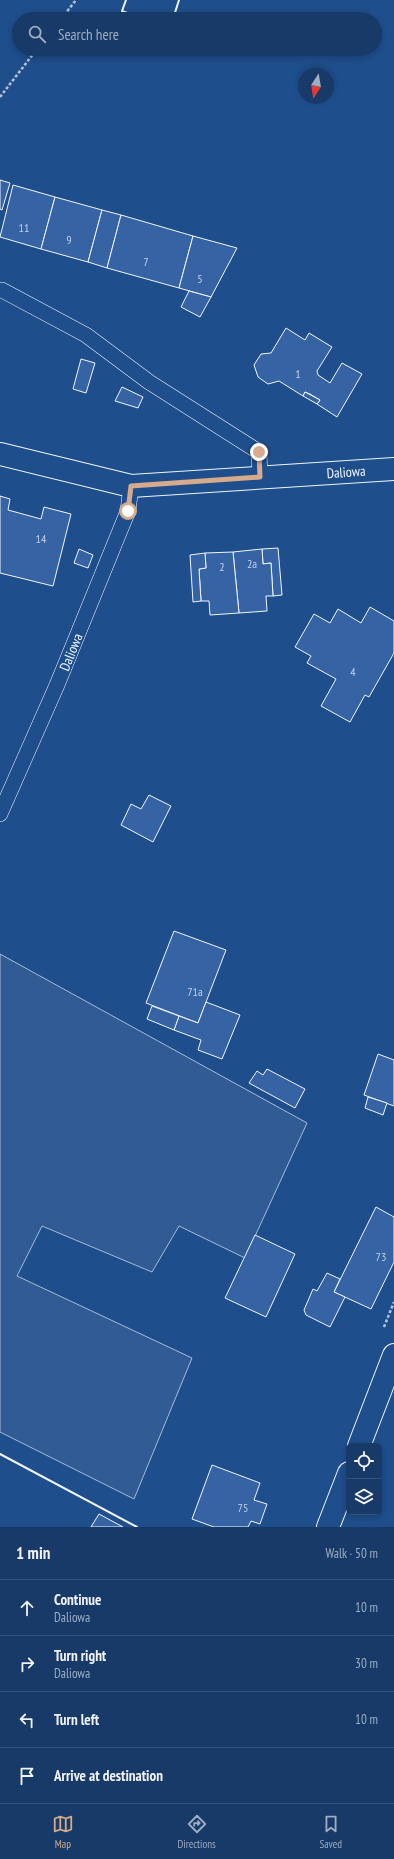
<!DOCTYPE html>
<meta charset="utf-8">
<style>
:root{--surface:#173a69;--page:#20416f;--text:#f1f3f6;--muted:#9eadc0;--line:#36547d;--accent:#d6ab8b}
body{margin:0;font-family:"PT Sans Narrow",sans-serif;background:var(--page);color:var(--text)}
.controls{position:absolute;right:12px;bottom:12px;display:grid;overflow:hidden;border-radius:6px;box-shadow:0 2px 6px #0003}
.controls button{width:36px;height:36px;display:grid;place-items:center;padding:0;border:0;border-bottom:1px solid var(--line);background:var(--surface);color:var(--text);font:20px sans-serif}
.compass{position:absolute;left:298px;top:68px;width:36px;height:36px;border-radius:50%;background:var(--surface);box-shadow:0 2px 6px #0003;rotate:192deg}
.stop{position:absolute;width:12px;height:12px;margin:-9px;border:3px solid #d6ab8b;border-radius:50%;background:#fff}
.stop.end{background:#d6ab8b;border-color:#fff;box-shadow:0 1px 4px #0008}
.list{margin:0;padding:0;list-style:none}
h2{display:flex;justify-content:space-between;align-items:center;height:52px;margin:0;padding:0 16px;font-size:17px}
h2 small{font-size:13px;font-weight:400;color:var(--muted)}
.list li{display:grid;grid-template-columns:26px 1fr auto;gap:12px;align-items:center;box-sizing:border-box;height:56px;padding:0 16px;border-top:1px solid var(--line)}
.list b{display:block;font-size:15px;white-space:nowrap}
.list p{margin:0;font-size:13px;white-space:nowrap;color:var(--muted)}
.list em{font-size:13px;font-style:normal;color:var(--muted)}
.icon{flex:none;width:22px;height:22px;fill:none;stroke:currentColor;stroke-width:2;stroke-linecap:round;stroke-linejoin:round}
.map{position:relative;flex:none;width:394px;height:1527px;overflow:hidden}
.search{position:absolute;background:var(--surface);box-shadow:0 2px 6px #0003;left:12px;right:12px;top:12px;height:44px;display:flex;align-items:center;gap:10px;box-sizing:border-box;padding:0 14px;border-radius:22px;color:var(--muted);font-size:15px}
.sheet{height:276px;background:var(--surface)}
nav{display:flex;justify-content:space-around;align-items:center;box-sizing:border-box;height:56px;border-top:1px solid var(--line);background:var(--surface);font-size:11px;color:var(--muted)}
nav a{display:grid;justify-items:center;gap:2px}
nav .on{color:var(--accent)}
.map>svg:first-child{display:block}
</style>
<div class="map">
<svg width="394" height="1527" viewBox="0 0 394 1527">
<rect width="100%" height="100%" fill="#1f4e8c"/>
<path fill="#305b95" stroke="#a8bbd7" d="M0,954L307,1123L245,1258L179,1226L152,1272L42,1226L17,1276L192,1358L134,1499L0,1432Z"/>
<g fill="#3563a3" stroke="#f2f6ff">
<path d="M0,180L10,183L2,210L0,209Z"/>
<path d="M13,185L55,197L41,249L0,237Z"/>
<path d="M55,197L102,210L88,262L41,249Z"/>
<path d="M102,210L121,215L107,268L88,262Z"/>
<path d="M121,215L193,236L179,288L107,268Z"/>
<path d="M193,236L237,248L211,297L179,288Z"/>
<path d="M189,291L211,297L200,317L181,307Z"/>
<path d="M286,328L305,340L309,333L332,347L317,371L318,375L330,383L342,363L362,374L337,417L317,404L320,400L310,394L305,392L303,396L279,381L268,384L258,377L254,365L261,354L271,353Z"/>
<path d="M81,359L95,363L86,393L73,389Z"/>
<path d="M122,387L143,397L138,408L115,401Z"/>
<path d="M305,392L320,400L317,404L303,396Z"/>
<path d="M0,496L10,499L8,510L41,519L44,507L71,514L53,586L0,573Z"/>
<path d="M278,548L282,595L273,596L271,563L263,564L262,549Z"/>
<path d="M79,549L93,555L88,568L74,563Z"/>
<path d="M262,549L263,564L271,563L273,596H266L267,611L239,613L233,552Z"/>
<path d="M233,552L239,613L210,615L209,601H201L199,569L206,568L205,553Z"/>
<path d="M205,553L206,568L199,569L201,601L193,602L190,555Z"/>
<path d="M370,607L394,621V653L369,697L365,695L350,722L321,706L336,679L307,663L311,656L295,647L314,614L330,623L338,609L361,623Z"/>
<path d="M149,795L171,806L153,842L121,825L131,804L141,809Z"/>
<path d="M174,931L226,950L198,1023L146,1003Z"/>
<path d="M206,1002L240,1015L222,1059L198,1050L201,1040L174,1030L179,1016L198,1023Z"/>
<path d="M152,1006L179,1016L174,1030L147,1019Z"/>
<path d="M378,1054L394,1060V1106L364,1095Z"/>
<path d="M267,1069L305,1089L295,1108L249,1083L257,1071L263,1075Z"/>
<path d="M368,1097L387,1103L383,1115L365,1108Z"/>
<path d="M376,1207L394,1217V1262L371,1309L334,1292Z"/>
<path d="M255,1235L295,1254L266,1317L225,1298Z"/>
<path d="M327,1273L340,1279L334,1292L345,1297L330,1327L306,1315L304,1310L313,1289L317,1291Z"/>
<path d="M212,1465L260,1483L254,1500L267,1504L260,1524L251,1521L248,1527H214L192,1519Z"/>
<path d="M99,1514L123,1527H91Z"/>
</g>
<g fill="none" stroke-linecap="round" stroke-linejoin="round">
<defs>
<g id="lane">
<path d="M2,290L86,335L149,382L259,452L260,477"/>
<path d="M0,814L57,685L128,511L131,486"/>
</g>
<path id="street" d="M0,454L131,486L394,469"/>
<g id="secondary">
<path d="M359,1446L394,1355"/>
<path d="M328,1527L349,1473"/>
</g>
</defs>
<use href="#lane" stroke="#f2f6ff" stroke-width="16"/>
<use href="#street" stroke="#f2f6ff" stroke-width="24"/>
<use href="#secondary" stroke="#f2f6ff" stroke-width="24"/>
<g stroke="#b3c4dc" stroke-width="2.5" stroke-dasharray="3 2" stroke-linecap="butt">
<path d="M61,19L76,0"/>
<path d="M0,97L37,49"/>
<path d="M384,1327L394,1302"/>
</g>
<use href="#lane" stroke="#1f4e8c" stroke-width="15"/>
<use href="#street" stroke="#1f4e8c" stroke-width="22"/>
<use href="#secondary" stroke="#1f4e8c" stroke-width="22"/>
<g stroke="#f2f6ff" stroke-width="2">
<path d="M126,0L122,11L143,19"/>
<path d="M173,19L179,0"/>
<path d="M0,1454L137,1527"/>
</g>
</g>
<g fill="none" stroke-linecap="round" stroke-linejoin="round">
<path stroke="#d6ab8b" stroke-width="5" d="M128,511L131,486L260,477L259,452"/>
</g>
<g text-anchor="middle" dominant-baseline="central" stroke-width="3" stroke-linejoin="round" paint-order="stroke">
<g font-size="12" fill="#c3d1e8">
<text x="24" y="227">11</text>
<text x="69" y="239">9</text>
<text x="146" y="261">7</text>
<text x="200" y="278">5</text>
<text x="298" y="373">1</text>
<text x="41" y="538">14</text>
<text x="252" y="563">2a</text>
<text x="222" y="566">2</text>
<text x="353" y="671">4</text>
<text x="195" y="991">71a</text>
<text x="381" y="1256">73</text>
<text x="243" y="1507">75</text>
</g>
<g font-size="14" fill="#f2f6ff" stroke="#1f4e8c">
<text transform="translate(346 472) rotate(-4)">Daliowa</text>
<text transform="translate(71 652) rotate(-68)">Daliowa</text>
</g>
</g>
</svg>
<div class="controls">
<button><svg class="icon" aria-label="locate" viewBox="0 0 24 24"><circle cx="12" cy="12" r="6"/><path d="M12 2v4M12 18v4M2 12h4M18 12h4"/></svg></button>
<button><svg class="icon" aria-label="layers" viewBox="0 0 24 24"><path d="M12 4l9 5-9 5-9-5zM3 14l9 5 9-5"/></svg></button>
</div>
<svg class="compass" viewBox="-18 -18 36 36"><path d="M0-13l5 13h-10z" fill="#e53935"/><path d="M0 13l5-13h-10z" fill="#9eadc0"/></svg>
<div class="stop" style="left:128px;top:511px"></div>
<div class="stop end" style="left:259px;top:452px"></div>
<div class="search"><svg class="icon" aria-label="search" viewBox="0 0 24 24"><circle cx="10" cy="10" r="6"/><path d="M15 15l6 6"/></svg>Search here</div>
</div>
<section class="sheet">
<h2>1 min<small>Walk · 50 m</small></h2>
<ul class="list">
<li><svg class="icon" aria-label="ahead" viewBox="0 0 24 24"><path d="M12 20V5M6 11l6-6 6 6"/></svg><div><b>Continue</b><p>Daliowa</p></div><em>10 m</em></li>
<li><svg class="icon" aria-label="right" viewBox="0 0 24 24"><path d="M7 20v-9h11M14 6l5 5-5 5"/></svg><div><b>Turn right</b><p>Daliowa</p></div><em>30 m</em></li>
<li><svg class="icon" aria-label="left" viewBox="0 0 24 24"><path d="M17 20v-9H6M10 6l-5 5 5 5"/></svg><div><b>Turn left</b></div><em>10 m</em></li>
<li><svg class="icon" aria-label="arrive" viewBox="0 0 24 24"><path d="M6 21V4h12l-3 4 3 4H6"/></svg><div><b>Arrive at destination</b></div></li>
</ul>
</section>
<nav>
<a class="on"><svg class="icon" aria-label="map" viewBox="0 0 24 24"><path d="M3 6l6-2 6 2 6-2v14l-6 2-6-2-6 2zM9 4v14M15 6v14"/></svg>Map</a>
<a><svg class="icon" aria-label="directions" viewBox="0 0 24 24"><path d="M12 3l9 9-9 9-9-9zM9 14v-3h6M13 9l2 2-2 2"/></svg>Directions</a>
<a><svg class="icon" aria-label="saved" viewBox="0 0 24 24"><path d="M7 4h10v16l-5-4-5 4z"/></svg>Saved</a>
</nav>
